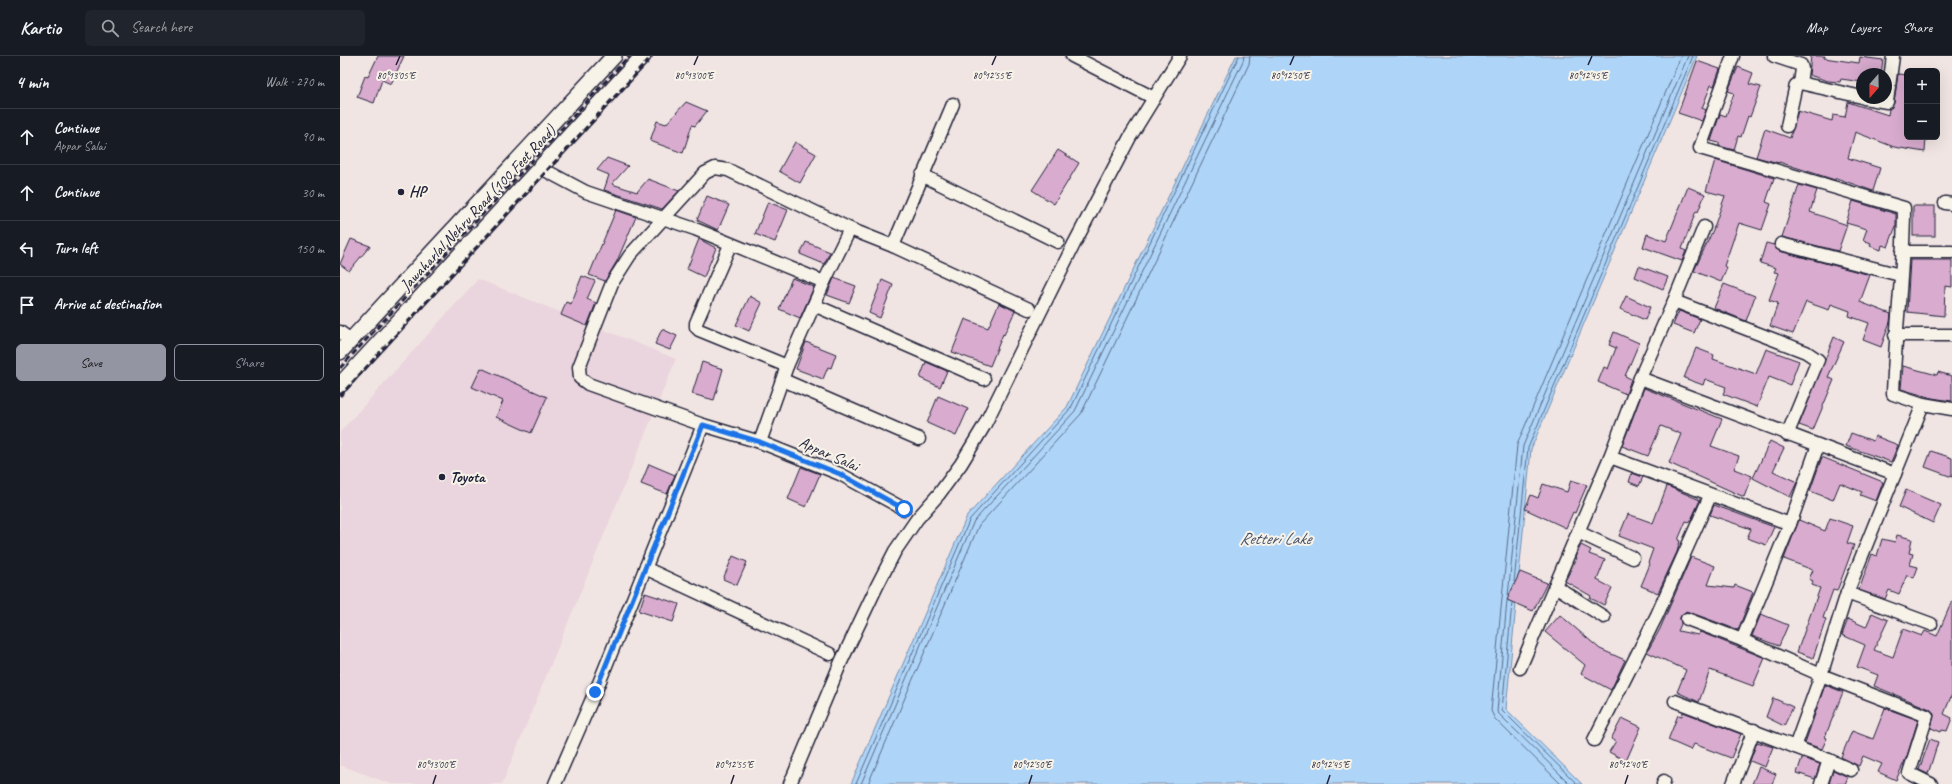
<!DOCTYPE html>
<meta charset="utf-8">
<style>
:root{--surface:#171b24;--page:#20242c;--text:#f1f3f6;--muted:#9ea1a6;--line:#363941;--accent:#9495a2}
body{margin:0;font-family:Caveat,sans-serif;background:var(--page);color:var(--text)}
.controls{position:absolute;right:12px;top:12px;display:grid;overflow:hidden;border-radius:6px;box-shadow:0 4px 16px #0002}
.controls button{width:36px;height:36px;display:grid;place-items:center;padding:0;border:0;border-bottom:1px solid var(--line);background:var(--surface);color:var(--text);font:20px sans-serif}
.compass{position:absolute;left:1516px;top:12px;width:36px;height:36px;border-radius:50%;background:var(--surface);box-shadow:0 4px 16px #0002;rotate:200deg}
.stop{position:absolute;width:12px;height:12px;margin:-9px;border:3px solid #1a73e8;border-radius:50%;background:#fff}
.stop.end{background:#1a73e8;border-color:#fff;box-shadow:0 1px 4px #0008}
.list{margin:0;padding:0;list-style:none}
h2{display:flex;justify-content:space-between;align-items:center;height:52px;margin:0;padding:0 16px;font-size:17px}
h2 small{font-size:13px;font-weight:400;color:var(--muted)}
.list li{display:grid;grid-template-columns:26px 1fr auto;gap:12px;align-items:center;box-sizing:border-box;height:56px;padding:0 16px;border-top:1px solid var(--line)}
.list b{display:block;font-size:15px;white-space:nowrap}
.list p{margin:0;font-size:13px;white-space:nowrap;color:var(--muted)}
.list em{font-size:13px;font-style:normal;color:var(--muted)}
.actions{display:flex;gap:8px;padding:12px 16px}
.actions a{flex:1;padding:9px 0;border:1px solid var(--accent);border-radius:6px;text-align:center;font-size:14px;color:var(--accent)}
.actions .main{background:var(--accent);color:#111}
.icon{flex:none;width:22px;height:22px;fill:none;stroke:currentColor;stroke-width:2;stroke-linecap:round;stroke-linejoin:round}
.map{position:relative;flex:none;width:1612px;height:728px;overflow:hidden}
header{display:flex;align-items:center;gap:24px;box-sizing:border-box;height:56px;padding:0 20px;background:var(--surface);border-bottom:1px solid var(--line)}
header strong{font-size:19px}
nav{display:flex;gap:22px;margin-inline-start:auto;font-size:14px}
.search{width:280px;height:36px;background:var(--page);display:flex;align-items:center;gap:10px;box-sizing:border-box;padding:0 14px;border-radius:6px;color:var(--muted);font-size:15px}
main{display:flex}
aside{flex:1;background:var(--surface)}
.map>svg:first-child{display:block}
</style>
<header>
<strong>Kartio</strong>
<div class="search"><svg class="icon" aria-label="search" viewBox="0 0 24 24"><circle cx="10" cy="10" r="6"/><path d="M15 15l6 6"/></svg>Search here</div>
<nav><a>Map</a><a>Layers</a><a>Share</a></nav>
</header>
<main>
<aside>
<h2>4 min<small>Walk · 270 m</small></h2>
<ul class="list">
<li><svg class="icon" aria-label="ahead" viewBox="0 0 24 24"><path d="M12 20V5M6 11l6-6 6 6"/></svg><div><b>Continue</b><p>Appar Salai</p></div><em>90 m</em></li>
<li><svg class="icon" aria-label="ahead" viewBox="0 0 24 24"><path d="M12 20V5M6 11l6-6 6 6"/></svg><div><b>Continue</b></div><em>30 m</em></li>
<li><svg class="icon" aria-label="left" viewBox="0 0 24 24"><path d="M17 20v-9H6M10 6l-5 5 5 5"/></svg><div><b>Turn left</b></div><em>150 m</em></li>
<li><svg class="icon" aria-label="arrive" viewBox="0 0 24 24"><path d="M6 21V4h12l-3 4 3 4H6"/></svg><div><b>Arrive at destination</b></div></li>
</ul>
<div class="actions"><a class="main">Save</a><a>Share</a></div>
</aside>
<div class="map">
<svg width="1612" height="728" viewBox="0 0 1612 728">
<rect width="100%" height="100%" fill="#f1e5e3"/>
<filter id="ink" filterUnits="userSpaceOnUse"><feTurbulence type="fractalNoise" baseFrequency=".025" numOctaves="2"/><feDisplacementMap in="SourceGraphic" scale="8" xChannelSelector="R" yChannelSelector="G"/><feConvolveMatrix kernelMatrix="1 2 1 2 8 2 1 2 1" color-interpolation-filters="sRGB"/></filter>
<g filter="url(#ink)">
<path fill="#ead4dd" d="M138,223L336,303L162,728H51L0,709V376Z"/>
<path fill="#aed5f8" stroke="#768dac" d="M896,0H1357L1191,393L1166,653L1242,728H511L627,460L727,351Z"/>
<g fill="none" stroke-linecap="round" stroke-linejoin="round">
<g stroke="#5a6a87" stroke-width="1">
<path d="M1174,526L1188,392L1353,0"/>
<path d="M1168,540L1183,390L1348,0"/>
<path d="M1167,545L1157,656L1230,728"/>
<path d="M1172,547L1162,654L1237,728"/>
<path d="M516,728L630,463L731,352L899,0"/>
<path d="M521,728L634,465L735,355L903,5L904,0"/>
<path d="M528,728L639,469L741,358L909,8L910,0"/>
<path d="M1221,728L1155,663L1151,655L1177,389L1341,0"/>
</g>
</g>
<g fill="#d9accf" stroke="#22223b">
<path d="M38,0H64L51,28L42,24L34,47L17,41L25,20L28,21Z"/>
<path d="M1471,0H1485L1484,2L1519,7L1520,1L1543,4L1541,18H1522V26L1501,23L1500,26L1488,25L1469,19Z"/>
<path d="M1357,5L1380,13L1374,30L1371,29L1362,52L1366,54L1362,65L1338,57Z"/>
<path d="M1398,11L1413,17L1409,28L1421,31L1410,61L1408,60L1401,81L1398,80L1394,94L1379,90V87L1371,85L1380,58L1386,60L1394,37L1388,35Z"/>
<path d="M1558,18L1567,19V81H1586L1585,96L1554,91L1515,76L1508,102L1540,112L1533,135L1496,122L1495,124L1439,106V107L1416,101L1425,73L1450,82L1458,55L1492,65L1493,59L1505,61L1508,46L1548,59L1549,53L1554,47Z"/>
<path d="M346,46L367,55L355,70L352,69L343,97L310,85L317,65L326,68Z"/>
<path d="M455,86L476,98L460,127L439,115Z"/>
<path d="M718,94L739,107L714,148L692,134Z"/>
<path d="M267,102L288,110L272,128L297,136L308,123L339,135L322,153L264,134L269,119L257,114Z"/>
<path d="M1375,104L1434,122L1426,146L1431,148L1422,174L1399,167L1384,210L1387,212L1381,226L1354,215L1373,174L1385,140L1366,135Z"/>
<path d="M1459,129L1477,134L1470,156L1507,169L1498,195L1442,181Z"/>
<path d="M1348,131L1365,138L1358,156L1356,155L1342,193L1346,195L1342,205L1303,191L1307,178L1326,185Z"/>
<path d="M367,140L389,149L378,174L357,164Z"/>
<path d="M1513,145L1556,158V170L1548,191L1542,189L1541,194L1530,190L1531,187L1523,184L1527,173L1506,167Z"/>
<path d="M428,146L448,154L435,186L415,178Z"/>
<rect x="1573" y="150" width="22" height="30"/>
<path d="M276,154L296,161L277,205L265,225L249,219Z"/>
<path d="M11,183L30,190L9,215L0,208Z"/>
<path d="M359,183L376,192L364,221L347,213Z"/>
<path d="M466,186L490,196L484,208L460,198Z"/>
<path d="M1426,187L1434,189L1439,195L1530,219L1520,246L1551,258L1550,266L1541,291L1523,284L1529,267L1509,260L1510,255L1491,248L1489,254L1466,246L1453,278L1430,270L1438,247L1429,244L1439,217L1434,216L1436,212L1420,207Z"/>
<path d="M1570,204H1612V231L1605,230L1604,260L1567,256Z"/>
<path d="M1299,210L1328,221L1323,233L1295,221Z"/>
<path d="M242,220L255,225L247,243L256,247L247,270L221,259L226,246L231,248Z"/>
<path d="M452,222L474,231L460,262L439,253Z"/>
<path d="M494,222L516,230L509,247L487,239Z"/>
<path d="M542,224L553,229L540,262L529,257Z"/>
<path d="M1384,228L1415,240L1406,265L1374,252Z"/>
<path d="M410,240L422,247L409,275L396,269Z"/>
<path d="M1286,240L1310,251L1305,264L1280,253Z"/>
<path d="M659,247L675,255L664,279L663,278L650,310L612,296L625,263L648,272Z"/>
<path d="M1339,255L1360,263L1354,277L1333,269Z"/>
<path d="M322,273L337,280L330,294L315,288Z"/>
<path d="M1274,276L1299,287L1285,320L1291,323L1286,338L1258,326L1264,311L1268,313L1276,292L1269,289Z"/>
<path d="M1494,281L1504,286L1488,321L1494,324L1473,374L1459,369Z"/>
<path d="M466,286L496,298L491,312L488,311L483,323L456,313Z"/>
<path d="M1356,292L1374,299L1373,303L1416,318L1426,293L1459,305L1450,329L1429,321L1417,351L1383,338L1386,331L1365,323L1363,329L1344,322Z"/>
<path d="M362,306L383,313L374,344L352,338Z"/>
<path d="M586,306L607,315L600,331L580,322Z"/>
<path d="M1563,310L1597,319L1598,316L1612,320V345L1592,342L1561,333Z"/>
<path d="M141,312L207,341L191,377L156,361L163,345L132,331Z"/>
<path d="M1304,332L1382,363L1371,390L1399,400L1394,413L1412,420L1404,441L1329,407L1341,378L1321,370L1308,400L1282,390Z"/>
<path d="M598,340L628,353L616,380L587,367Z"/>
<path d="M1511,377L1533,385L1535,380L1558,389L1551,406L1506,390Z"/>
<path d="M1430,385L1444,392L1433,415L1457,426L1450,441L1413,422Z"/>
<path d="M1591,395L1612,402V421L1585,411Z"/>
<path d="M1482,401L1543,426L1536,445L1520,439L1522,436L1500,427L1493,444L1470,435Z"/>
<path d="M309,408L335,419L327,438L301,428Z"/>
<path d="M461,411L480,418L466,451L448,443Z"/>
<path d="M1292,417L1303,421L1299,430L1289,426Z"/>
<path d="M1231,424L1247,429L1235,457L1233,456L1226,472L1185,453L1191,439L1198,442L1203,428L1227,436Z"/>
<path d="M1327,430L1360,444L1350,466L1346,465L1338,484L1340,485L1337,496L1318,537L1301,530L1310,508L1308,507L1313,493L1279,480L1288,458L1313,467Z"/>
<path d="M1566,434L1601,449L1593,467L1559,451Z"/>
<path d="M1374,449L1434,471L1426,489L1407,482L1411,473L1370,459Z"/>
<path d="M1490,462L1513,470L1507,487L1514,489L1497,535L1493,534L1483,562L1486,563L1473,602L1457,596L1480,532L1472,529L1473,525L1469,523L1473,514L1444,503L1459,464L1485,475Z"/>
<path d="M1557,479L1572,483L1569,497L1573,498L1570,509L1578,511L1574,522L1567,519L1559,538L1549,534L1545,543L1519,534L1532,498L1537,500L1542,483L1555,486Z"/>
<path d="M1241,489L1251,494L1249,498L1265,504L1257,524L1272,532L1264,549L1250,542L1251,540L1225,525L1237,502L1235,501Z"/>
<path d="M393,500L407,506L397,529L383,523Z"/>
<path d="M1351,501L1375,510L1368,529L1394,532L1395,529L1413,536L1398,574L1346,555L1340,561L1341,568L1338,575L1358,579L1360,576L1425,602L1413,630L1370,614L1359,646L1337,636L1346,614L1307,596L1320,573Z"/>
<path d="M1180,516L1207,527L1193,555L1167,544Z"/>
<path d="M305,537L339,548L333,566L299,555Z"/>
<path d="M1612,545V638L1604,658L1612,662L1607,675L1602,674L1601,676L1591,672L1594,659L1590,653L1534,630L1538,619L1517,611L1525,589L1502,579L1508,563L1526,571L1532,557L1548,564L1534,594L1553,601L1563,573L1582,580L1585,575L1597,580Z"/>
<path d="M1421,558L1448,569L1439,590L1412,580Z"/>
<path d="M1220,559L1260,593L1285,604L1271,634L1241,618L1245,609L1205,576Z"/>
<path d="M1485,629L1503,636L1485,681L1487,682L1482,693L1465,687Z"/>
<path d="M1433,642L1453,651L1444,670L1426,661Z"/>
<path d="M1545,652L1578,664L1567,700L1556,724L1538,716L1542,708L1523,700L1519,710L1501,701L1512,675L1533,683Z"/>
<path d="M1343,656L1401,678L1391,702L1354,688L1351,694L1328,684L1338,659L1342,660Z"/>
<path d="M1282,662L1301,671L1286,705L1269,696L1276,685L1271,683Z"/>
<path d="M1590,683L1598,686L1588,718L1579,714Z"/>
<path d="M1417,686L1433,691L1425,711L1410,705Z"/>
<path d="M1462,702L1480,708L1475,723L1457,717Z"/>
<path d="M1419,711L1436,718L1432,728H1412Z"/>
<path d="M1493,714L1508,721L1505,728H1489Z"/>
</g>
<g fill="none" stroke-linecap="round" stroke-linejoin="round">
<defs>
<g id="minor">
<path d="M732,0L814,42"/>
<path d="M1393,0L1360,92L1564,152C1564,214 1555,276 1553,338L1583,348"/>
<path d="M1434,0L1461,9L1462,13L1460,27"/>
<path d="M1524,42L1547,46L1553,0"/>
<path d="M1447,70L1455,33L1456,29L1460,27L1522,41"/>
<path d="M199,111L246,136L355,173L484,226"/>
<path d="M582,119L718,186"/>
<path d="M1605,147L1612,148"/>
<path d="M1441,188L1560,219"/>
<path d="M390,189L356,267V271L359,274L447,310"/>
<path d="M553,190L613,48"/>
<path d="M1562,196H1612"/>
<path d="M1334,245L1364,171"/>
<path d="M474,249L644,323"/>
<path d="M0,276L11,284"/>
<path d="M1555,279H1612"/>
<path d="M1300,322L1334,245L1466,296L1478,304L1447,379"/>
<path d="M443,324L579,383"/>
<path d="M363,369L248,328L240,322L239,311L272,227L290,199L365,117L375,112L388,114L510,173"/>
<path d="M420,386L447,310L484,226L510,173L553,190L689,253"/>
<path d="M1478,389L1450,468L1270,401L1300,322L1555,418"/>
<path d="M1450,468L1402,584L1481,619L1587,660L1569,717L1591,728"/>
<path d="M1238,476L1293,502"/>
<path d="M305,512L490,598"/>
<path d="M1215,530L1264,561"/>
<path d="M1347,563L1402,584"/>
<path d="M1591,568L1507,537L1583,348L1612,353"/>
<path d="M1180,612L1270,401"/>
<path d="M1335,645L1489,704L1481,728"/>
<path d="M1254,684L1317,559L1370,440"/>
<path d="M1455,691L1481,619L1507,537"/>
<path d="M1489,704L1511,714"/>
<path d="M215,728L259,627L363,369L420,386L500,418L564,453"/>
<path d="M450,728L501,606L537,530L555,495L577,463L599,438L621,408L644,370L734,188L790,81L840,0"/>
<path d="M1323,728L1324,725"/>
<path d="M1393,728L1414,674"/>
</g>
<g id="major">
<path d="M0,296L274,0"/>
<path d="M0,329L303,0"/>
</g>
</defs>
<use href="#minor" stroke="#22223b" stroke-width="15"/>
<use href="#major" stroke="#22223b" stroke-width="18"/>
<use href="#minor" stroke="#f7f3e8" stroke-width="12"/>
<use href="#major" stroke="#f7f3e8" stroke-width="15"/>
<g stroke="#22223b" stroke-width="3" stroke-dasharray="6 3" stroke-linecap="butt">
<path d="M0,312L289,0"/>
<path d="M0,340L312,0"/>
</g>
</g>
</g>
<g fill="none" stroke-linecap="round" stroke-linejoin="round" filter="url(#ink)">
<path stroke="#1a73e8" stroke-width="5" d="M255,636L363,369L420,386L500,418L564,453"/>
</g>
<path fill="none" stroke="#22223b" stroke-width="1.5" d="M56,9L60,0M354,9L358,0M652,9L656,0M950,9L954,0M1248,9L1252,0M93,728L96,719M391,728L394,719M689,728L692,719M987,728L990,719M1285,728L1288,719"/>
<g fill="#22223b" stroke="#f7f3e8" stroke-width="1.5">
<circle cx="61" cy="136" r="4"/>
<circle cx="102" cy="421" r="4"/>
</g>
<g text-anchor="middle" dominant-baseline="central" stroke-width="4" stroke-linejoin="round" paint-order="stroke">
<g font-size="16" font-weight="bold" fill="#22223b" stroke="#f7f3e8" text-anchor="start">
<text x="69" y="136">HP</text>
<text x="110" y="421">Toyota</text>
</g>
<g font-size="16" fill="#22223b" stroke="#f7f3e8">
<text transform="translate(138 152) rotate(-47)">Jawaharlal Nehru Road (100 Feet Road)</text>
<text transform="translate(489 398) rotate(24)">Appar Salai</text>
</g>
<g font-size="17" font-style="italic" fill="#454f6a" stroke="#f7f3e8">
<text x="935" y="482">Retteri Lake</text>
</g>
</g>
<g font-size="10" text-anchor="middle" fill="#22223b" stroke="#f7f3e8" stroke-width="4" stroke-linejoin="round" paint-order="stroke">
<text x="56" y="23">80°13'05"E</text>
<text x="1248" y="23">80°12'45"E</text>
<text x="354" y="23">80°13'00"E</text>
<text x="652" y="23">80°12'55"E</text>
<text x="950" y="23">80°12'50"E</text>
<text x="96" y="712">80°13'00"E</text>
<text x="394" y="712">80°12'55"E</text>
<text x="692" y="712">80°12'50"E</text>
<text x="990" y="712">80°12'45"E</text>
<text x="1288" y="712">80°12'40"E</text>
</g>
</svg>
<div class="controls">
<button>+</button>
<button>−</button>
</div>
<svg class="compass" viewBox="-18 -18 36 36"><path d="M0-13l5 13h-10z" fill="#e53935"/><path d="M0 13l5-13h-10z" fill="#9ea1a6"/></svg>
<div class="stop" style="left:564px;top:453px"></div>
<div class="stop end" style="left:255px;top:636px"></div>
</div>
</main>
